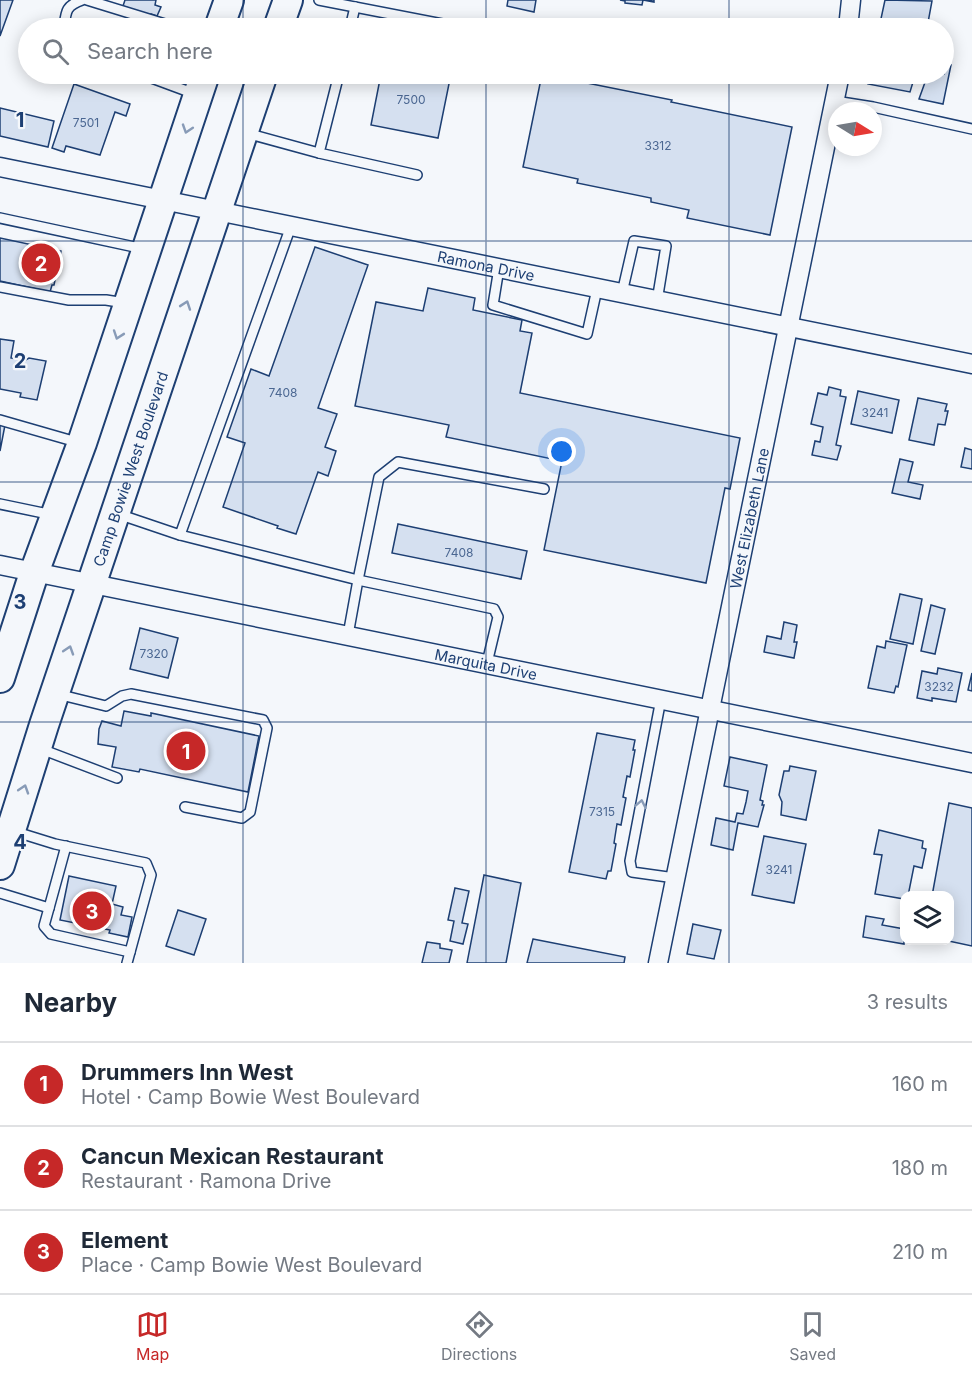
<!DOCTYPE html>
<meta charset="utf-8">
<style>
:root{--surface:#fff;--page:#f6f6f7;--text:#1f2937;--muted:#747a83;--line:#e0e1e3;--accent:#c62828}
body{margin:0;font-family:Inter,sans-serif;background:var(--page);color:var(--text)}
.controls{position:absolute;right:18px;bottom:18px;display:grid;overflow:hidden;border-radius:12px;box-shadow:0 3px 15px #0003}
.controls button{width:54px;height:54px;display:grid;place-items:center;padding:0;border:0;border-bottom:2px solid var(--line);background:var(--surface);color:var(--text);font:30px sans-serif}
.compass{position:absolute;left:828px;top:102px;width:54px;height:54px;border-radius:50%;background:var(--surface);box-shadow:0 3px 15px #0003;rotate:101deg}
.you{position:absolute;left:562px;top:452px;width:21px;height:21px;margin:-15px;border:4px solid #fff;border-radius:50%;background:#1a73e8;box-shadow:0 0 0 9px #1a73e833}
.badge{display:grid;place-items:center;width:39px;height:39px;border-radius:50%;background:var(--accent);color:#fff;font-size:20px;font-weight:700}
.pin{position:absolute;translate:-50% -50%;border:3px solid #fff;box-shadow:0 2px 6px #0006}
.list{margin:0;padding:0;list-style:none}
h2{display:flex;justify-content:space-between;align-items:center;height:78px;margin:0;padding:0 24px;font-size:26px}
h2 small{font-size:20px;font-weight:400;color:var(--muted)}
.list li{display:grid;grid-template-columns:39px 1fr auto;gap:18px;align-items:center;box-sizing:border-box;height:84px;padding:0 24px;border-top:2px solid var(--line)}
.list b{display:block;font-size:22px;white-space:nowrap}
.list p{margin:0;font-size:20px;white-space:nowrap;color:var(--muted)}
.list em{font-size:20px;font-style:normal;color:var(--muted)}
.icon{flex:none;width:33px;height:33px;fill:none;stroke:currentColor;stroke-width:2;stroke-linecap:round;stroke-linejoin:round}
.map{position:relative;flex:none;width:972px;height:963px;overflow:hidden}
.search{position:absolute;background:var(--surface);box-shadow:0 3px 15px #0003;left:18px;right:18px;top:18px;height:66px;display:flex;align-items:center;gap:15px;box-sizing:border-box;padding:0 21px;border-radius:33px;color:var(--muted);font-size:22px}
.sheet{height:330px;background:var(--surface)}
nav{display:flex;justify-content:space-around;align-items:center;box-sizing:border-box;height:84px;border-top:2px solid var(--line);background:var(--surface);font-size:16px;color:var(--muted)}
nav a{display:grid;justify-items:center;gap:3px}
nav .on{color:var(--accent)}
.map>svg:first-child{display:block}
</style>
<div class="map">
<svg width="972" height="963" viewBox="0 0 972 963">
<rect width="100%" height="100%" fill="#f4f7fb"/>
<g fill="#d5e0f0" stroke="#1d3f73" stroke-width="1.5">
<path d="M0,0H13L0,36Z"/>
<path d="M125,0H156L155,5L161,7L157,16L151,14L150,16L123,6Z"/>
<path d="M508,0H536L534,12L507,6Z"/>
<path d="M620,0H654V2L643,0L642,5L625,3V1Z"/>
<path d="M885,0L932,1L927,28H879Z"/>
<path d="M630,19L646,22L645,28H628Z"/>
<path d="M944,64L951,65L943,104L919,99L928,74H944Z"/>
<path d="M381,74H451L438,138L371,125Z"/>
<path d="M542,74L672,100L671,102L792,127L770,235L687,218L689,210L651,202V198L577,183L578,179L523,167Z"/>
<path d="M870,74H917L916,82H913L910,92L868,84Z"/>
<path d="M74,84L130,104L126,116L115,112L100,155L66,146L64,152L52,148Z"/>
<path d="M0,108L54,121L48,147L0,136Z"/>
<path d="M0,238L61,251L54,285H52L50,292L0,281Z"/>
<path d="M315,247L368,265L318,408L337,414L325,447L336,451L328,476L318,472L296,534L277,528L278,526L223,507L245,443L227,437L251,369L269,376Z"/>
<path d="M428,288L475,298L473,310L522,320L520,331L532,333L520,393L740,438L730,489L725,488L706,583L544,550L562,461L446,437L449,425L355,406L376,302L423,311Z"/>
<path d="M0,339L14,341L11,358L24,361L29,358L46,361L37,400L20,397L21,393L0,389Z"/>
<path d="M829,387L841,390L840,396L846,397L836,445L841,446L837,460L812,455L815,441L820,442L823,427L811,424L818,393L827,395Z"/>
<path d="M858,391L899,400L892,433L851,424Z"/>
<path d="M918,398L947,404L945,411H948L945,425L938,424L934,445L909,440Z"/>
<path d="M0,424L5,425L0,451Z"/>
<path d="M965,448L972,450V469L961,467Z"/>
<path d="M900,459L913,462L908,482L923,485L920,499L892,493Z"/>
<path d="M398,524L527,551L521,579L392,553Z"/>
<path d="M900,594L922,599L913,644L890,639Z"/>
<path d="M931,605L945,609L935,654L921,651Z"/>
<path d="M784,622L797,625L794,642H797L794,658L764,652L767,636L781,639Z"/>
<path d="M140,628L178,638L168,678L130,669Z"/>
<path d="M886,641L907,645L898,687L896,686L894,693L868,688L877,646L885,648Z"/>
<path d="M938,668L962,673L956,702L932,698V701L917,698L922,671L937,674Z"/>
<path d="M972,673V691L968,690Z"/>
<path d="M124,711L151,716V713L259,736L248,792L140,769L139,772L112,767L116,747L98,744L99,729L102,721L121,726Z"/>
<path d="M597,733L635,740L633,750H635L630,777L627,776L623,797L626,798L621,825L617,824L614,843L616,844L611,871H608L606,879L569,872Z"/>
<path d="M730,757L767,765L760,800L763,801L762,805H764L758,827L738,823L733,850L711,845L716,818L735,822L737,813L743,814L746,802L748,791L724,786Z"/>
<path d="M790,766L816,771L806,820L781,815L782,802L779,795L784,771H789Z"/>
<path d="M949,803L972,808V946L944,940H950V896H932Z"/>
<path d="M879,830L923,841L922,848L926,849L922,868L914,866L908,896H904V899L875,894L882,855L874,854Z"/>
<path d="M764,836L806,844L794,903L752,895Z"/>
<path d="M484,875L521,883L506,963H467Z"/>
<path d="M69,876L116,886L112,904L123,907L121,915L132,917L128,937L109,933L110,930L60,920Z"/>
<path d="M455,888L469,891L462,923L468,924L463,944L450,941L454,921L448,920Z"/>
<path d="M178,910L206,919L194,955L166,946Z"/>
<path d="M866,916L884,919L882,925L904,929V944L863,937Z"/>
<path d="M693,924L721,930L714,959L687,954Z"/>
<path d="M533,939L625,957L624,963H527Z"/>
<path d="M427,942L440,944V948L452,950L449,963H422Z"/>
</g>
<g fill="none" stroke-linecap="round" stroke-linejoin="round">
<defs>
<g id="service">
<path d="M87,0L178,28"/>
<path d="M319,0L463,28"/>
<path d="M64,28C66,12 65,6 82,0"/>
<path d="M350,28L355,7"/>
<path d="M141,74L195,94"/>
<path d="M339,74L319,153L417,175"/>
<path d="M835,101L873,107L972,129"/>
<path d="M246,133L319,153"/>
<path d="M0,218L144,249"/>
<path d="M499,268L493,305L587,334L597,289"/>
<path d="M0,287L69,300H106L125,303"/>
<path d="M622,293L634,241L666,246L657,301"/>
<path d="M0,420L80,443"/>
<path d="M0,504L53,515"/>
<path d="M118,514L180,535L291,226"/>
<path d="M180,535L358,580L348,635"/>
<path d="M487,663L498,617L494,609L358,580L379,477L398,462L544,489"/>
<path d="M57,694L106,706L122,696L131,694L263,720L267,728L250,812L242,818L185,807"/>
<path d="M661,699L630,861L632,872L675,878"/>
<path d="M41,749L117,778"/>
<path d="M13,831L55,844L146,863L151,875L127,963"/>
<path d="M0,893L49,908L66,846"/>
<path d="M49,908L44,926L51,934L130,952"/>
</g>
<g id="minor">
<path d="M848,28L851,0"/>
<path id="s1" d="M0,167L972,364"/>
<path id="s2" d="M0,565L972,763"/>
<path id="s3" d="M658,963L840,74"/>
</g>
<g id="primary">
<path d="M219,28L229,0"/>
<path d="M278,28L288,0"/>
<path d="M0,678L34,573L82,443L205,74"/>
<path id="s4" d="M0,865L44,725L263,74"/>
</g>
</defs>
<use href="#service" stroke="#1d3f73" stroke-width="12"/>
<use href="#minor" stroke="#1d3f73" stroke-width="21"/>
<use href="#primary" stroke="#1d3f73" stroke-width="32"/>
<use href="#service" stroke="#f4f7fb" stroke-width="9"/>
<use href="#minor" stroke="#f4f7fb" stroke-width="18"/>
<use href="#primary" stroke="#f4f7fb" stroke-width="28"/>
</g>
<defs><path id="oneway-chevron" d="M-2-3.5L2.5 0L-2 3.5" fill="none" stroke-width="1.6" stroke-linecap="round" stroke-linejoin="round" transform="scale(1.5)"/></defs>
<g stroke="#889bb7">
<use href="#oneway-chevron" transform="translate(187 129) rotate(108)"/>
<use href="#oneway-chevron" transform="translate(186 305) rotate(-71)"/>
<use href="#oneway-chevron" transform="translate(118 335) rotate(109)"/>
<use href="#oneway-chevron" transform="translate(69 650) rotate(-72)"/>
<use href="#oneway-chevron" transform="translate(24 789) rotate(-72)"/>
<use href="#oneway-chevron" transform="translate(641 804) rotate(-79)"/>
</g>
<path fill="none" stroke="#1d3f73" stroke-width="1.5" stroke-opacity="0.55" d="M243,0V28M486,0V28M729,0V28M243,74V963M486,74V963M729,74V963M0,241H972M0,482H972M0,722H972"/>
<g text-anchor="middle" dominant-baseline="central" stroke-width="4.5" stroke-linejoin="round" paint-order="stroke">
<g font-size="12" fill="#4b6792">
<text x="411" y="99">7500</text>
<text x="86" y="122">7501</text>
<text x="658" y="145">3312</text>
<text x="283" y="392">7408</text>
<text x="875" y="412">3241</text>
<text x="459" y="552">7408</text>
<text x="154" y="653">7320</text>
<text x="939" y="686">3232</text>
<text x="602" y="811">7315</text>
<text x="779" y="869">3241</text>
</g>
<g font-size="15" fill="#1d3f73" stroke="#f4f7fb">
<text stroke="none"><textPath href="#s1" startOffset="496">Ramona Drive</textPath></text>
<text stroke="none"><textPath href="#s4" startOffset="417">Camp Bowie West Boulevard</textPath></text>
<text stroke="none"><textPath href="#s3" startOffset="454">West Elizabeth Lane</textPath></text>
<text stroke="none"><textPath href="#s2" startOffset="496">Marquita Drive</textPath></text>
</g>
</g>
<g font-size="20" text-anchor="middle" font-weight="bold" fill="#1d3f73" stroke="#f4f7fb" stroke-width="4.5" stroke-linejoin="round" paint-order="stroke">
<text x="20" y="127">1</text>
<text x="20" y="368">2</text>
<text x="20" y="609">3</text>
<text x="20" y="849">4</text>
</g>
</svg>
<div class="controls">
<button><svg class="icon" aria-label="layers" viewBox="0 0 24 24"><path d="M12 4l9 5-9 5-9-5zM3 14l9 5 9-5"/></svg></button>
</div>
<svg class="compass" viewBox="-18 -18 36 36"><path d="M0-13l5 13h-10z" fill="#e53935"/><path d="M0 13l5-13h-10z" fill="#747a83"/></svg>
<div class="you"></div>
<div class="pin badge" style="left:186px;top:751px">1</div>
<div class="pin badge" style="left:41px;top:263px">2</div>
<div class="pin badge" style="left:92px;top:911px">3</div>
<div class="search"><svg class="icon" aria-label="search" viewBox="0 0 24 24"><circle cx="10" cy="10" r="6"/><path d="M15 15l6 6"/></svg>Search here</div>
</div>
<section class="sheet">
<h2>Nearby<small>3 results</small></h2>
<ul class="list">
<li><span class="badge">1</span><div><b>Drummers Inn West</b><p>Hotel · Camp Bowie West Boulevard</p></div><em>160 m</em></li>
<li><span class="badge">2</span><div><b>Cancun Mexican Restaurant</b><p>Restaurant · Ramona Drive</p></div><em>180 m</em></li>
<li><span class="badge">3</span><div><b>Element</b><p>Place · Camp Bowie West Boulevard</p></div><em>210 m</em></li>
</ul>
</section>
<nav>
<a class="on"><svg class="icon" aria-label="map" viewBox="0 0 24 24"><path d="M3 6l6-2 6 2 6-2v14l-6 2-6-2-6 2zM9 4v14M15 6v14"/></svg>Map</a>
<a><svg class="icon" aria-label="directions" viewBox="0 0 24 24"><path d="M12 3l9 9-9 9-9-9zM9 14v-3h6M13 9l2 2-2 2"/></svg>Directions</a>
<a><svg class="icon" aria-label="saved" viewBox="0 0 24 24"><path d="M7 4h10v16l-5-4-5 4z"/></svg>Saved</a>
</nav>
